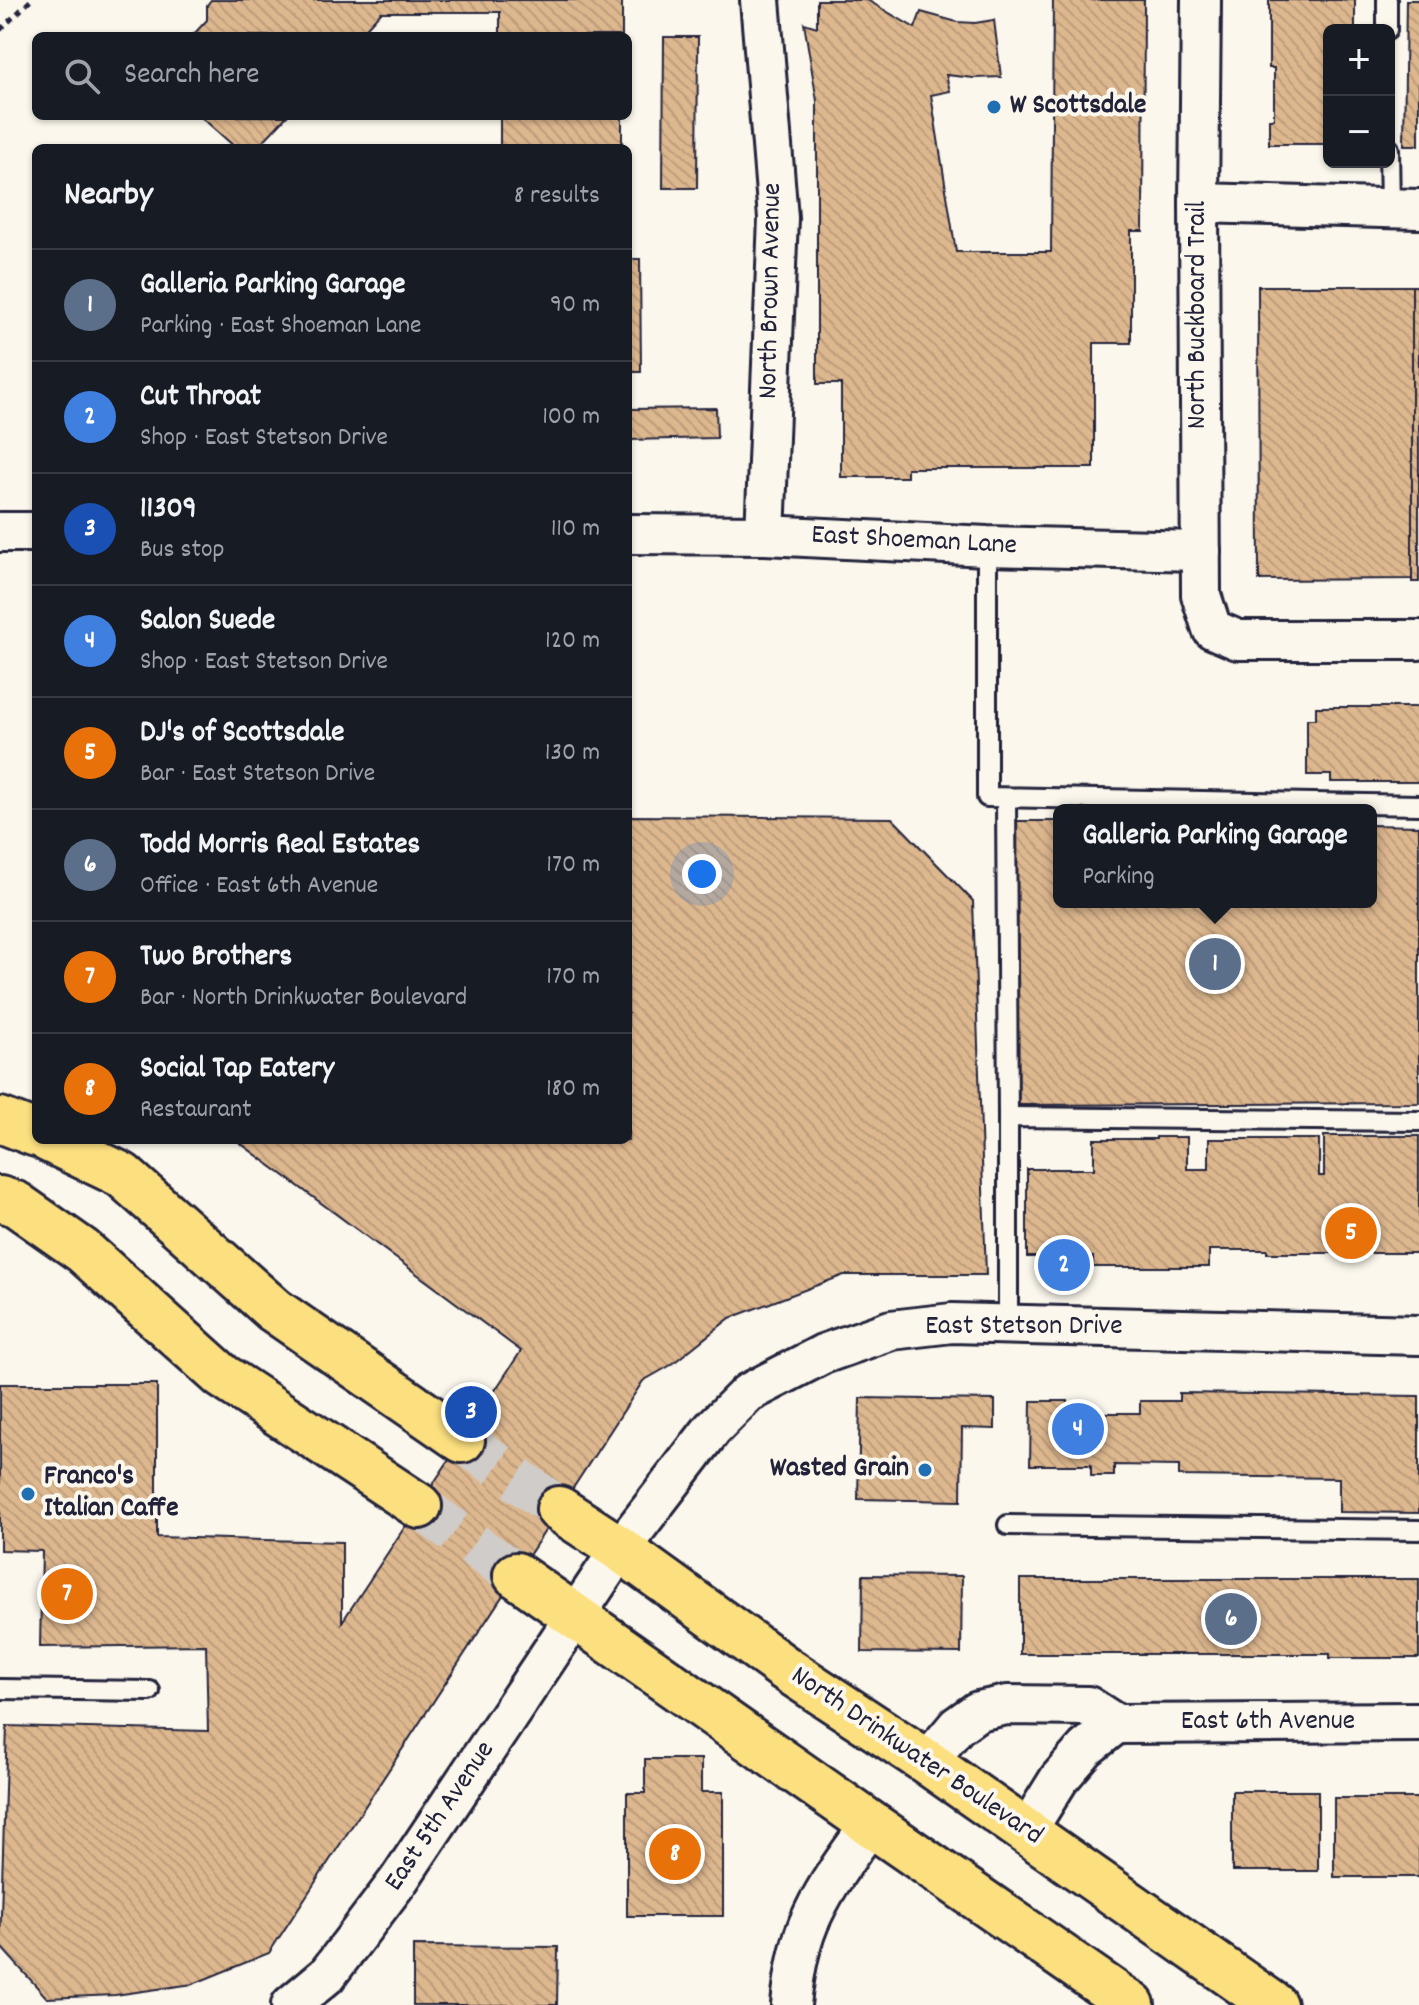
<!DOCTYPE html>
<meta charset="utf-8">
<style>
:root{--surface:#171b24;--page:#20242c;--text:#f1f3f6;--muted:#9ea1a6;--line:#363941;--accent:#7c3aed}
body{margin:0;font-family:Dekko,sans-serif;background:var(--page);color:var(--text)}
.controls{position:absolute;right:24px;top:24px;display:grid;overflow:hidden;border-radius:12px;box-shadow:0 2px 6px #0004}
.controls button{width:72px;height:72px;display:grid;place-items:center;padding:0;border:0;border-bottom:2px solid var(--line);background:var(--surface);color:var(--text);font:40px sans-serif}
.you{position:absolute;left:702px;top:874px;width:28px;height:28px;margin:-20px;border:6px solid #fff;border-radius:50%;background:#1a73e8;box-shadow:0 0 0 12px #1a73e833}
.badge{display:grid;place-items:center;width:52px;height:52px;border-radius:50%;background:var(--accent);color:#fff;font-size:26px;font-weight:700}
.pin{position:absolute;translate:-50% -50%;border:4px solid #fff;box-shadow:0 2px 8px #0006}
.popup{position:absolute;left:1053px;top:804px;width:324px;height:104px;box-sizing:border-box;display:grid;place-content:center;border-radius:12px;background:var(--surface);filter:drop-shadow(0 2px 6px #0005);font-size:26px;white-space:nowrap;color:var(--muted)}
.popup b{font-size:30px;color:var(--text)}
.popup::after{content:'';position:absolute;left:50%;top:100%;margin-left:-16px;border:16px solid transparent;border-top-color:var(--surface)}
.list{margin:0;padding:0;list-style:none}
h2{display:flex;justify-content:space-between;align-items:center;height:104px;margin:0;padding:0 32px;font-size:34px}
h2 small{font-size:26px;font-weight:400;color:var(--muted)}
.list li{display:grid;grid-template-columns:52px 1fr auto;gap:24px;align-items:center;box-sizing:border-box;height:112px;padding:0 32px;border-top:2px solid var(--line)}
.list b{display:block;font-size:30px;white-space:nowrap}
.list p{margin:0;font-size:26px;white-space:nowrap;color:var(--muted)}
.list em{font-size:26px;font-style:normal;color:var(--muted)}
.icon{flex:none;width:44px;height:44px;fill:none;stroke:currentColor;stroke-width:2;stroke-linecap:round;stroke-linejoin:round}
.map{position:relative;flex:none;width:1419px;height:2005px;overflow:hidden}
.search{position:absolute;background:var(--surface);box-shadow:0 2px 6px #0004;left:32px;top:32px;width:600px;height:88px;display:flex;align-items:center;gap:20px;box-sizing:border-box;padding:0 28px;border-radius:12px;color:var(--muted);font-size:30px}
.panel{position:absolute;background:var(--surface);box-shadow:0 2px 6px #0004;left:32px;top:144px;width:600px;height:1000px;border-radius:12px}
.map>svg:first-child{display:block}
</style>
<div class="map">
<svg width="1419" height="2005" viewBox="0 0 1419 2005">
<defs>
<pattern id="building-back-hatch" width="6" height="6" patternUnits="userSpaceOnUse" patternTransform="scale(2)"><rect width="6" height="6" fill="#ddb78e"/><path d="M-1 5l2 2M0 0l6 6M5-1l2 2" fill="none" stroke="#bd9d7b"/></pattern>
</defs>
<rect width="100%" height="100%" fill="#fbf7ec"/>
<filter id="ink" filterUnits="userSpaceOnUse"><feTurbulence type="fractalNoise" baseFrequency=".0125" numOctaves="2"/><feDisplacementMap in="SourceGraphic" scale="16" xChannelSelector="R" yChannelSelector="G"/><feConvolveMatrix kernelMatrix="1 2 1 2 8 2 1 2 1" color-interpolation-filters="sRGB"/></filter>
<g filter="url(#ink)">
<g fill="url(#building-back-hatch)" stroke="#22223b" stroke-width="2">
<path d="M211,0H622V36H500V12H381L359,36H192L207,20V5Z"/>
<path d="M817,0H867L915,28L921,12L957,22L975,23L994,20L1001,77L974,78L946,75L950,91L931,95L956,252H1051L1053,0H1144L1143,231H1131V343H1094V468H907V477H841V384H817V101L804,23L817,27Z"/>
<path d="M1269,0H1355V30H1329V144H1269V119H1274V68H1269Z"/>
<path d="M1406,0H1419V145H1404Z"/>
<path d="M664,37H698L697,188H663Z"/>
<path d="M200,116H287L257,148H236Z"/>
<rect x="500" y="116" width="122" height="32"/>
<path d="M628,259H640L641,372H628Z"/>
<path d="M1258,286H1412L1413,579L1259,580Z"/>
<rect x="1412" y="286" width="7" height="296"/>
<path d="M716,408L717,438L628,440V409Z"/>
<path d="M1316,707H1419V782H1331V775H1307V719H1316Z"/>
<path d="M628,816L892,818L973,901L986,1275H844L730,1318L671,1365L643,1381L269,1953L193,1984L115,1995L47,1998L0,1946L7,1726L208,1731L206,1645L40,1647L42,1551L0,1550V1384H157V1537L342,1542V1622L521,1351L236,1140H628Z"/>
<path d="M1014,821H1059V902H1371V825L1419,826V1103L1009,1105Z"/>
<path d="M1324,1136H1419V1253H1267V1250H1209V1267H1093V1257H1027V1169H1094V1139H1156V1137H1187V1169H1209V1139H1319V1176H1324Z"/>
<path d="M1179,1393L1419,1396V1513L1339,1512V1478L1179,1476V1466L1114,1465V1476H1091V1465H1030L1031,1401H1068V1413H1140V1401H1179Z"/>
<path d="M860,1398L995,1400V1429L962,1428L961,1501L858,1499Z"/>
<path d="M863,1575L962,1576L961,1653L862,1652Z"/>
<path d="M1020,1579H1419V1658H1330V1654H1020Z"/>
<path d="M645,1759H701V1792H723V1916H627V1793H645Z"/>
<rect x="1232" y="1791" width="86" height="80"/>
<rect x="1334" y="1798" width="85" height="79"/>
<path d="M413,1946L558,1947L557,2005H413Z"/>
</g>
<g fill="none" stroke-linecap="round" stroke-linejoin="round">
<g stroke="#d0ccc9" stroke-width="44" stroke-dasharray="44 22" stroke-linecap="butt">
<path d="M462,1440L559,1509"/>
<path d="M419,1506L516,1575"/>
</g>
<defs>
<g id="service">
<path d="M1387,0V30"/>
<path d="M1389,149L1390,209"/>
<path d="M987,546V797L1419,805"/>
<path d="M1006,798L1008,1117"/>
<path d="M1008,1325V1117L1419,1121"/>
<path d="M1008,1525L1419,1530"/>
<path d="M0,1689L150,1691"/>
</g>
<g id="minor">
<path d="M760,0L778,218L765,535"/>
<path d="M1201,0L1199,203L1201,595L1212,629L1238,640H1419"/>
<path d="M1199,203L1419,209"/>
<path d="M0,532H36"/>
<path d="M628,534L765,535L987,546L1201,551"/>
<path d="M927,1762L957,1726L978,1711L1007,1705L1088,1706L1116,1724L1419,1722"/>
<path d="M1026,1832L1059,1779L1086,1748L1116,1724"/>
<path d="M291,2005L327,1975L399,1880L620,1549L713,1428L748,1393L823,1354L891,1330L952,1323L1419,1335"/>
<path d="M791,2005C794,1974 799,1942 813,1914C828,1882 850,1853 871,1824"/>
</g>
<g id="primary">
<path d="M0,1120L36,1134"/>
<path d="M49,1140L122,1175L274,1310L462,1440"/>
<path d="M0,1199L16,1204L83,1251L222,1376L419,1506"/>
<path d="M559,1509L620,1549L786,1669L927,1762L1274,2005"/>
<path d="M516,1575L871,1824L1132,2005"/>
</g>
</defs>
<use href="#service" stroke="#22223b" stroke-width="24"/>
<use href="#minor" stroke="#22223b" stroke-width="44"/>
<use href="#primary" stroke="#22223b" stroke-width="50"/>
<path stroke="#22223b" stroke-width="5" stroke-dasharray="6 6" stroke-linecap="butt" d="M0,30L31,0"/>
<use href="#service" stroke="#fbf7ec" stroke-width="18"/>
<use href="#minor" stroke="#fbf7ec" stroke-width="38"/>
<use href="#primary" stroke="#fce080" stroke-width="44"/>
</g>
</g>
<g fill="#1f6fb2" stroke="#fbf7ec" stroke-width="3">
<circle cx="994" cy="107" r="8"/>
<circle cx="925" cy="1470" r="8"/>
<circle cx="28" cy="1494" r="8"/>
</g>
<g text-anchor="middle" dominant-baseline="central" stroke-width="8" stroke-linejoin="round" paint-order="stroke">
<g font-size="28" font-weight="bold" fill="#22223b" stroke="#fbf7ec" text-anchor="start">
<text x="1010" y="107">W Scottsdale</text>
<text x="909" y="1470" text-anchor="end">Wasted Grain</text>
<text x="44" y="1478">Franco's<tspan x="44" dy="32">Italian Caffe</tspan></text>
</g>
<g font-size="28" fill="#22223b" stroke="#fbf7ec">
<text transform="translate(772 291) rotate(-89)">North Brown Avenue</text>
<text transform="translate(1199 315) rotate(-90)">North Buckboard Trail</text>
<text transform="translate(914 542) rotate(3)">East Shoeman Lane</text>
<text x="1024" y="1328">East Stetson Drive</text>
<text x="1268" y="1723">East 6th Avenue</text>
<text transform="translate(916 1757) rotate(34)">North Drinkwater Boulevard</text>
<text transform="translate(441 1817) rotate(-56)">East 5th Avenue</text>
</g>
</g>
</svg>
<div class="controls">
<button>+</button>
<button>−</button>
</div>
<div class="you"></div>
<div class="pin badge" style="left:1215px;top:964px;background:#5c6f8a">1</div>
<div class="popup"><b>Galleria Parking Garage</b>Parking</div>
<div class="pin badge" style="left:1064px;top:1265px;background:#3f7fe0">2</div>
<div class="pin badge" style="left:471px;top:1412px;background:#1a4fb4">3</div>
<div class="pin badge" style="left:1078px;top:1429px;background:#3f7fe0">4</div>
<div class="pin badge" style="left:1351px;top:1233px;background:#e8710a">5</div>
<div class="pin badge" style="left:1231px;top:1619px;background:#5c6f8a">6</div>
<div class="pin badge" style="left:67px;top:1594px;background:#e8710a">7</div>
<div class="pin badge" style="left:675px;top:1854px;background:#e8710a">8</div>
<div class="search"><svg class="icon" aria-label="search" viewBox="0 0 24 24"><circle cx="10" cy="10" r="6"/><path d="M15 15l6 6"/></svg>Search here</div>
<section class="panel">
<h2>Nearby<small>8 results</small></h2>
<ul class="list">
<li><span class="badge" style="background:#5c6f8a">1</span><div><b>Galleria Parking Garage</b><p>Parking · East Shoeman Lane</p></div><em>90 m</em></li>
<li><span class="badge" style="background:#3f7fe0">2</span><div><b>Cut Throat</b><p>Shop · East Stetson Drive</p></div><em>100 m</em></li>
<li><span class="badge" style="background:#1a4fb4">3</span><div><b>11309</b><p>Bus stop</p></div><em>110 m</em></li>
<li><span class="badge" style="background:#3f7fe0">4</span><div><b>Salon Suede</b><p>Shop · East Stetson Drive</p></div><em>120 m</em></li>
<li><span class="badge" style="background:#e8710a">5</span><div><b>DJ's of Scottsdale</b><p>Bar · East Stetson Drive</p></div><em>130 m</em></li>
<li><span class="badge" style="background:#5c6f8a">6</span><div><b>Todd Morris Real Estates</b><p>Office · East 6th Avenue</p></div><em>170 m</em></li>
<li><span class="badge" style="background:#e8710a">7</span><div><b>Two Brothers</b><p>Bar · North Drinkwater Boulevard</p></div><em>170 m</em></li>
<li><span class="badge" style="background:#e8710a">8</span><div><b>Social Tap Eatery</b><p>Restaurant</p></div><em>180 m</em></li>
</ul>
</section>
</div>
